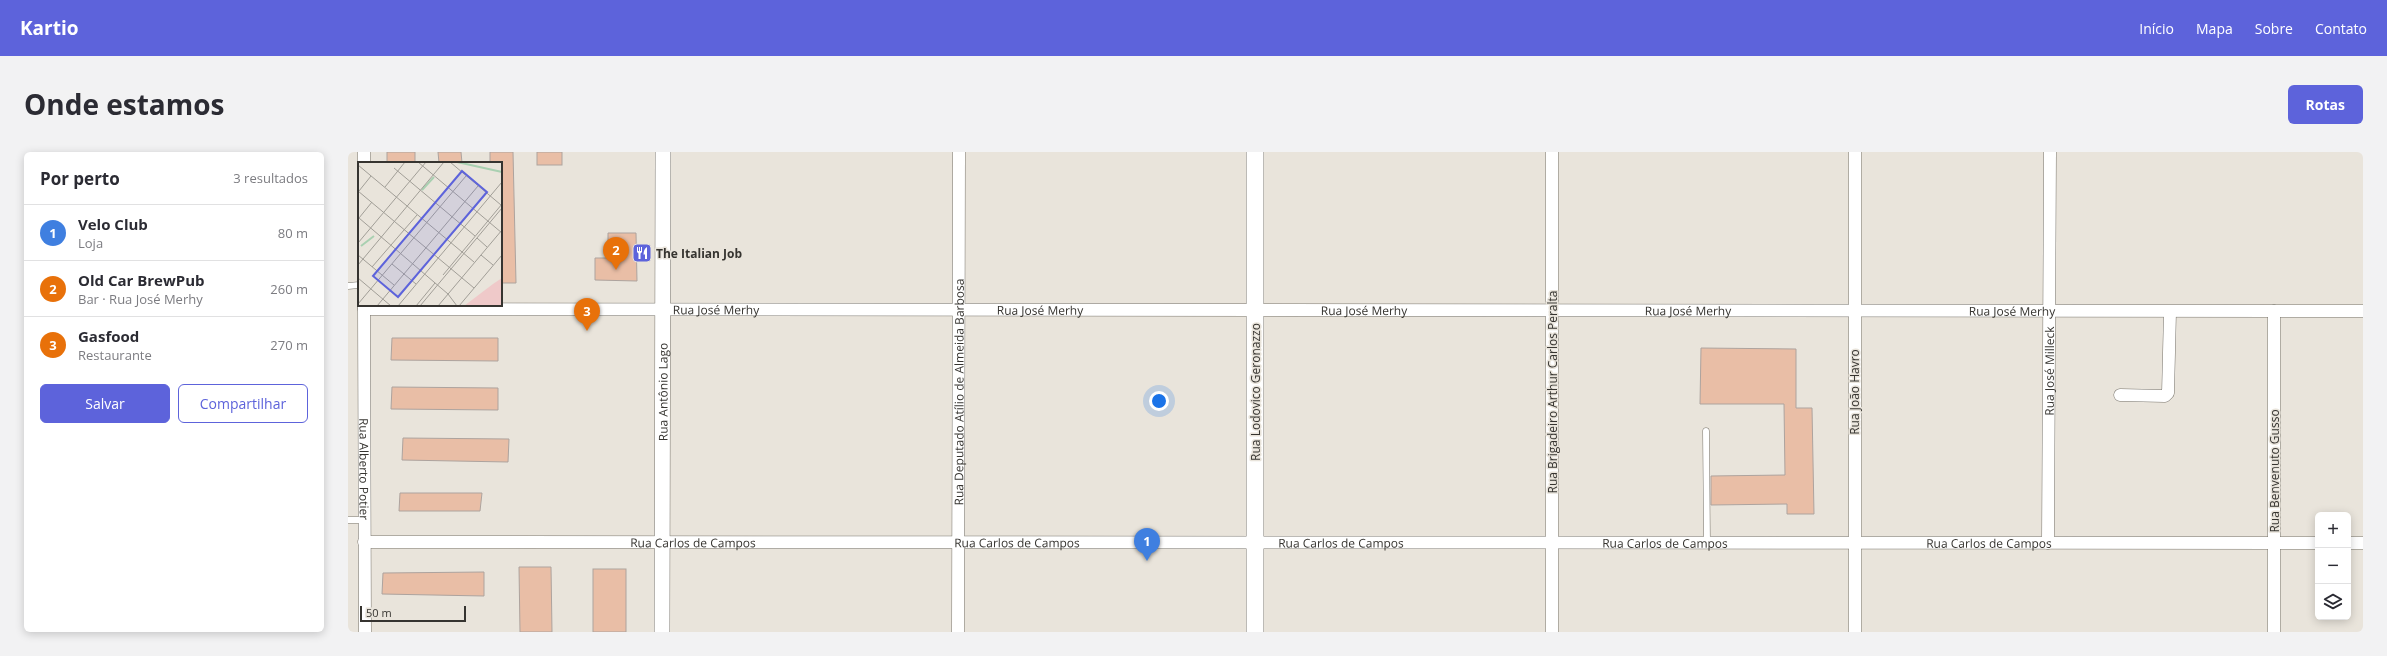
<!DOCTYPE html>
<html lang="pt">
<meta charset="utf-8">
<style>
:root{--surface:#fff;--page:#f2f2f3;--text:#2b2b33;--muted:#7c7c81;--line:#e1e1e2;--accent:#5d63db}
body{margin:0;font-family:"Open Sans",sans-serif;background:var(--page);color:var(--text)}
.controls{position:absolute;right:12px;bottom:12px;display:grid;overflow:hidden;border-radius:6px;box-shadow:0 2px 10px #0003}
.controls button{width:36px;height:36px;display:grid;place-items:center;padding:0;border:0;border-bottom:1px solid var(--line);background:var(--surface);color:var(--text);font:20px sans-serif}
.scale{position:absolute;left:12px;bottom:10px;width:106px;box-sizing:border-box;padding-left:4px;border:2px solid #363430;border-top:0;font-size:11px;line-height:14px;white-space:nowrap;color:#363430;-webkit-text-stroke:3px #e9e4db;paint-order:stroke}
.you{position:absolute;left:811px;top:249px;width:14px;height:14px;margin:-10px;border:3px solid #fff;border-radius:50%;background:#1a73e8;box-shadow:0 0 0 6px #1a73e833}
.badge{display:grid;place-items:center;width:26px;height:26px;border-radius:50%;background:var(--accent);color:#fff;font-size:13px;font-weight:700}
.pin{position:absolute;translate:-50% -33px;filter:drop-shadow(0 1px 2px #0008)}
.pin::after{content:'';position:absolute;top:21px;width:14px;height:12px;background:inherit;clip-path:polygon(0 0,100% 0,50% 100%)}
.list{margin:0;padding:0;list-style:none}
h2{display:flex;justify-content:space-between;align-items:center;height:52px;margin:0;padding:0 16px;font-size:17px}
h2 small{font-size:13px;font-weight:400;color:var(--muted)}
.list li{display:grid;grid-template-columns:26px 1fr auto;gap:12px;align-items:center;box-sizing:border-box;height:56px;padding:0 16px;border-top:1px solid var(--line)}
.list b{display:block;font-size:15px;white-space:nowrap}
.list p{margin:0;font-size:13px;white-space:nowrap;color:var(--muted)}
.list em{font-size:13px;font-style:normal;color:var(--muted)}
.actions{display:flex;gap:8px;padding:12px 16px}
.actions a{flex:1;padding:9px 0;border:1px solid var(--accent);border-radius:6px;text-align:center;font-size:14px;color:var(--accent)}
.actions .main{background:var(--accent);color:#fff}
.icon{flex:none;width:22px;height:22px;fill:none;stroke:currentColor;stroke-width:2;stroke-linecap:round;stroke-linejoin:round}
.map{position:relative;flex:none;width:2015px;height:480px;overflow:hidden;border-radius:6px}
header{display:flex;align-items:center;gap:24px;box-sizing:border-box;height:56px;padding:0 20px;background:var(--accent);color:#fff}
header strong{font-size:19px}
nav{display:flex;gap:22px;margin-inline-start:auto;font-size:14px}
.intro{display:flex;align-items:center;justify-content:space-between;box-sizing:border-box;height:96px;padding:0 24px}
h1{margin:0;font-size:28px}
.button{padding:10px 18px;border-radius:6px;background:var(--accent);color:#fff;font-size:14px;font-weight:700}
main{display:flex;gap:24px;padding:0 24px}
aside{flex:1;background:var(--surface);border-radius:6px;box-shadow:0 2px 10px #0003}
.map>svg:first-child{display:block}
</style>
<header>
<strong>Kartio</strong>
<nav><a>Início</a><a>Mapa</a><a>Sobre</a><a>Contato</a></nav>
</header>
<div class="intro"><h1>Onde estamos</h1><a class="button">Rotas</a></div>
<main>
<aside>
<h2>Por perto<small>3 resultados</small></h2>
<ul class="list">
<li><span class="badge" style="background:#3f7fe0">1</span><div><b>Velo Club</b><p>Loja</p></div><em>80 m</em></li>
<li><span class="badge" style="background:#e8710a">2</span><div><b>Old Car BrewPub</b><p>Bar · Rua José Merhy</p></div><em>260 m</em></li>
<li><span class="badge" style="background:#e8710a">3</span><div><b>Gasfood</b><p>Restaurante</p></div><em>270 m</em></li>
</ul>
<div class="actions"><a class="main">Salvar</a><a>Compartilhar</a></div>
</aside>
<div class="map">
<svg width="2015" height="480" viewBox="0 0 2015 480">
<rect width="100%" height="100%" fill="#e9e4db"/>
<g fill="#e9bea6" stroke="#ada39e">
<rect x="39" y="0" width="28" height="11"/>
<path d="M90,0H113L114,11H91Z"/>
<path d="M142,0H165L168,131H153V11H142Z"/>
<rect x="189" y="0" width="25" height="13"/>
<path d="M260,81H288L289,129L247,128V106H260Z"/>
<path d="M44,186H150V209L43,208Z"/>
<path d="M1353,196L1448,197V256H1464L1466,362H1439V352L1363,353V324L1437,323L1436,252H1352Z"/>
<path d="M44,235L150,236V258L43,257Z"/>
<path d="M55,286L161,287L160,310L54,308Z"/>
<path d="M52,341H134L132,359H51Z"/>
<path d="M171,415H203L204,480H172Z"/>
<rect x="245" y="417" width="33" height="63"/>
<path d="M136,420V444L34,442L35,421Z"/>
</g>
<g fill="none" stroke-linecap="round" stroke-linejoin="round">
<defs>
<g id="service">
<path d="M0,134L11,133"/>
<path d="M1358,279L1359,391"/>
<path d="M0,368H16"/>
</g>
<g id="minor">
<path d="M16,0V11"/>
<path id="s1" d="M16,153L17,480"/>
<path id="s2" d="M16,157L2015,159"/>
<path d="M1772,243L1817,244L1820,241L1822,160"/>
<path id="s3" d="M16,390L1970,391"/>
<path id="s4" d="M1700,391L1702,0"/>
<path d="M2000,391H2015"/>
<path id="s5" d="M610,480L611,0"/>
<path d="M1204,480V0"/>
<path d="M1507,480V0"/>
<path d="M1926,480V159"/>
</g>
<g id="tertiary">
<path id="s6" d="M314,480L315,0"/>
</g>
<path id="secondary" d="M907,480V0"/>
</defs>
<use href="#service" stroke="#78746c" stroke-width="7"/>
<use href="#minor" stroke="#78746c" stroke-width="13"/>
<use href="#tertiary" stroke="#78746c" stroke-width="16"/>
<use href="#secondary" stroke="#78746c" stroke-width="18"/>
<use href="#service" stroke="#fff" stroke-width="6"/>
<use href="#minor" stroke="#fff" stroke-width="12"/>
<use href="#tertiary" stroke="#fff" stroke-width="15"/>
<use href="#secondary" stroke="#fff" stroke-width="17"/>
</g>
<defs>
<symbol id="restaurant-square" viewBox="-11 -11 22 22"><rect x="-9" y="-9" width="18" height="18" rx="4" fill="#5d63db" stroke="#e9e4db"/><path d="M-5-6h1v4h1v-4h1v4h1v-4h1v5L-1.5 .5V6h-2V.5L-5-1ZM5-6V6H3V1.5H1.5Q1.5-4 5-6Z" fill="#fff"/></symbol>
</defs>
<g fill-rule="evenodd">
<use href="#restaurant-square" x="283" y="90" width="22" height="22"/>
</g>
<g text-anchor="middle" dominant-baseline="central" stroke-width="3" stroke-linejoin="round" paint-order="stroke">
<g font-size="12" font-weight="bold" fill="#363430" stroke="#e9e4db" text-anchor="start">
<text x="308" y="101">The Italian Job</text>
</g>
<g font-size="12" fill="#363430" stroke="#e9e4db">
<text stroke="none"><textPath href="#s2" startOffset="352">Rua José Merhy</textPath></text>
<text stroke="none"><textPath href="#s2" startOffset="676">Rua José Merhy</textPath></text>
<text stroke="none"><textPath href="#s2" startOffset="1000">Rua José Merhy</textPath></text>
<text stroke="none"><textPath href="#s2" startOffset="1324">Rua José Merhy</textPath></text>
<text stroke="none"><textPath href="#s2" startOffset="1648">Rua José Merhy</textPath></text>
<text stroke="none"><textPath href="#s4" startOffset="172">Rua José Milleck</textPath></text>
<text stroke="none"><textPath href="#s6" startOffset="240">Rua Antônio Lago</textPath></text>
<text stroke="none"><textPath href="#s5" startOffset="240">Rua Deputado Atílio de Almeida Barbosa</textPath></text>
<text transform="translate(907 240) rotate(-90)">Rua Lodovico Geronazzo</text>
<text transform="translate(1204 240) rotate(-90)">Rua Brigadeiro Arthur Carlos Peralta</text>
<text transform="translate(1506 240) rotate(-90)">Rua João Havro</text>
<text stroke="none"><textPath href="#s1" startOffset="164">Rua Alberto Potier</textPath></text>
<text transform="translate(1926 319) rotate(-90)">Rua Benvenuto Gusso</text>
<text stroke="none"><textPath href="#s3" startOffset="329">Rua Carlos de Campos</textPath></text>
<text stroke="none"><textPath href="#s3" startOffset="653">Rua Carlos de Campos</textPath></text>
<text stroke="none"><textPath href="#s3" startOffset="977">Rua Carlos de Campos</textPath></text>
<text stroke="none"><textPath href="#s3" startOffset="1301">Rua Carlos de Campos</textPath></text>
<text stroke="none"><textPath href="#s3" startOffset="1625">Rua Carlos de Campos</textPath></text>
</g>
</g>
<g transform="translate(10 10)">
<rect width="144" height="144" fill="#e9e4db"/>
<path d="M144,116V144H106L135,122Z" fill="#efc9c9"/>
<path fill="none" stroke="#a9d0b1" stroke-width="2" d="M99,0L144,10M64,28L76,15M3,84L16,74"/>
<path fill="none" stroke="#a19e97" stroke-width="1" d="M60,0L144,71M92,0L143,43M0,3L116,100M36,6L117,74M27,25L47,0M0,29L116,126M1,29L13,14M1,56L90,132L99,144M1,56L14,40M119,76L129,85M0,81L68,0M0,93L36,123M123,93L135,103M34,102L58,122M0,103L86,0M14,105L59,53M85,113L144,42M0,116L33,144M0,142L108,14M19,144L120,24M40,144L144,20M58,144L77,121M62,144L144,46M80,144L144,68M101,144L144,93"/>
<path fill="#5d63db" fill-opacity="0.15" stroke="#5d63db" stroke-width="2" d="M104,9L129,30L40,135L15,114Z"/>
<rect width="144" height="144" fill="none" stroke="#363430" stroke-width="2"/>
</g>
</svg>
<div class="controls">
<button>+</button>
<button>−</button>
<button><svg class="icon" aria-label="layers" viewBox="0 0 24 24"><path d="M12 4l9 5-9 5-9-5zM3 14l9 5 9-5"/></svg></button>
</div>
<div class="scale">50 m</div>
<div class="you"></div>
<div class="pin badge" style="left:799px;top:409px;background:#3f7fe0">1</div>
<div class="pin badge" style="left:268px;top:118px;background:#e8710a">2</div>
<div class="pin badge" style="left:239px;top:179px;background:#e8710a">3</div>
</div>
</main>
